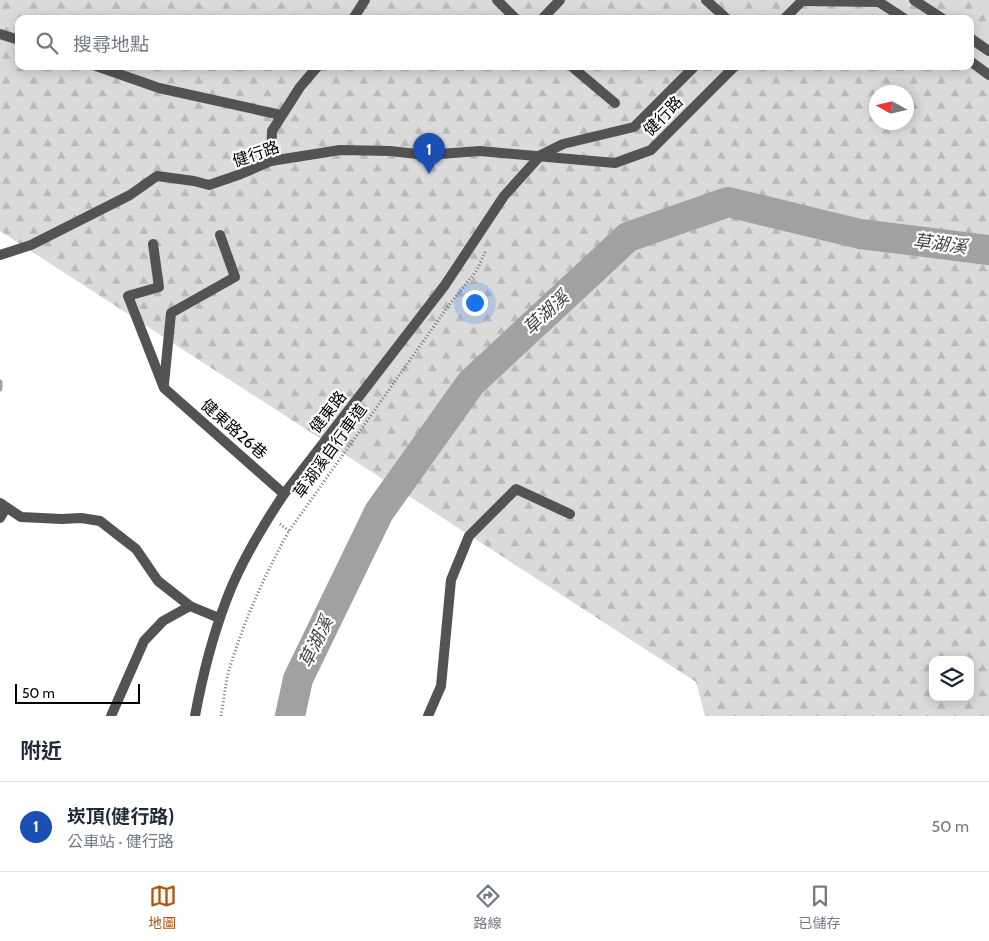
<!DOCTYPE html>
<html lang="zh-TW">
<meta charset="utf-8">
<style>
:root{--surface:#fff;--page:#f2f2f3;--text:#1f2937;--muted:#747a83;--line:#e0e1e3;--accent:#b45309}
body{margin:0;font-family:Cabin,"Noto Sans TC",sans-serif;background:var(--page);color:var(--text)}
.controls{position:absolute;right:15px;bottom:15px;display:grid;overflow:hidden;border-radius:10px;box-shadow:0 2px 12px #0003}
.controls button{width:45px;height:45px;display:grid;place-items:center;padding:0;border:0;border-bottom:1px solid var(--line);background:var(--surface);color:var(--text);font:25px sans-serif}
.compass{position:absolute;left:869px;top:85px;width:45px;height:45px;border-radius:50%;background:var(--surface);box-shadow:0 2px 12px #0003;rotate:278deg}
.scale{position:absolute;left:15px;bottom:12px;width:125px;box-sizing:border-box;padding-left:5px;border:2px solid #000;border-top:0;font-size:14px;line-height:18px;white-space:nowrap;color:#000;-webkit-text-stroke:4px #fff;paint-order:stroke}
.you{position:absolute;left:474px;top:302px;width:18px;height:18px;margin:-12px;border:4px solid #fff;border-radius:50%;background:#1a73e8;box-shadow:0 0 0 8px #1a73e833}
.badge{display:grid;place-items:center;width:32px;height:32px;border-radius:50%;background:var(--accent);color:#fff;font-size:16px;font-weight:700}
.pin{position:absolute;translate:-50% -41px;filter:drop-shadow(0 1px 2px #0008)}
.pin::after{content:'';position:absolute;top:26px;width:18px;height:15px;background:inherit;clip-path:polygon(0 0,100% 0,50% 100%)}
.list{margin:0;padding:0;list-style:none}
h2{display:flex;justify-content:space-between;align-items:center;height:65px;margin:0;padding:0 20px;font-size:21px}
h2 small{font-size:16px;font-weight:400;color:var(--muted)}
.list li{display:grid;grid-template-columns:32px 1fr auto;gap:15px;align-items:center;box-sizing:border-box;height:90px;padding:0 20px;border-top:1px solid var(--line)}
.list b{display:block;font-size:19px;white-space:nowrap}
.list p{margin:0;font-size:16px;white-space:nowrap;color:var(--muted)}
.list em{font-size:16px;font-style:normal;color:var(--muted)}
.icon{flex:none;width:28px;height:28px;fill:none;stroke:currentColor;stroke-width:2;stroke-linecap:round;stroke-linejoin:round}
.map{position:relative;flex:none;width:989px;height:716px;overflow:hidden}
.search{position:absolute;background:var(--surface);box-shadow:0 2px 12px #0003;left:15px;right:15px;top:15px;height:55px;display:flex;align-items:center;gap:12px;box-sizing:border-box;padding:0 18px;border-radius:10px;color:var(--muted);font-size:19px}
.sheet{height:155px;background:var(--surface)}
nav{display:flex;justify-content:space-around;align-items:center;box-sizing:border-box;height:70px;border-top:1px solid var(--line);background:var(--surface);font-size:14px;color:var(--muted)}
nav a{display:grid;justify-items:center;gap:2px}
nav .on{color:var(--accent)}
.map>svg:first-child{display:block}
</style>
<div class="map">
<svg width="989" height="716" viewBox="0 0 989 716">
<defs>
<pattern id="forest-firs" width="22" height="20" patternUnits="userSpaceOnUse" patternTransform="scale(1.25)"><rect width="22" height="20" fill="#dadada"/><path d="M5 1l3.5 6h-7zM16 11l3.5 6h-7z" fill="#b9b9b9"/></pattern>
</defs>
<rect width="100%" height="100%" fill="#fff"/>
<path fill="url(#forest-firs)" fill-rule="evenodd" d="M0,0H989V716H705L696,682L0,231ZM19,19H970V66H19ZM876,92H906V122H876ZM933,660H970V697H933Z"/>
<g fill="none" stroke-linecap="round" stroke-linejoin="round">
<path stroke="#a1a1a1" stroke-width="5" d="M0,382V389"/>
<path stroke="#a1a1a1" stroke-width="30" d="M290,716L298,679L379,512L471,383L628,237L728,202L860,234L989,250"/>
<g stroke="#757575" stroke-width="3" stroke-dasharray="1 2.5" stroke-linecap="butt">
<path d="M280,524L289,531"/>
<path d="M221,716C224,701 225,685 229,670C244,621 264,576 289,531L449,305L477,270L486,250"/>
</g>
<g stroke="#535353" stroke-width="10">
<path d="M497,0L516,19"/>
<path d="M706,0L727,19"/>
<path d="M802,1L879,2L905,19"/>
<path d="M353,19L365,0"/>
<path d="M542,19L560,0"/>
<path d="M0,34L19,40"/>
<path d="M970,61L989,75"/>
<path d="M96,66L159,88L281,115"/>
<path d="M571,66L615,103"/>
<path d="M541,155L563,144L634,127L695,66"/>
<path d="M271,161L272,131L300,87L318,66"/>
<path d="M153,244L159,287L128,296L164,388L284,494"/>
<path d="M164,384L171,313L235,277L220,235"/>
<path d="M0,503L21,517L62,519L81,518L100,521L136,549L158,581L190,606L219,618"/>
<path d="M0,518L6,508"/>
<path d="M111,716L144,641L163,621L190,606"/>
<path d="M428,716L441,686L451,580L469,536L516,489L570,514"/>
</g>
<g stroke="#535353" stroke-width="10">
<path d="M914,0L943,19"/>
<path d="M784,19L803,0"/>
<path d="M970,38L989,51"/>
<path d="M0,255L31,245L130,195L157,176L194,181L209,185L241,174L271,161L340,150L390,151L426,155L480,151L615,163L651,150L735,66"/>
<path d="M195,716C202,678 212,638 226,601C240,563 262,527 284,494L445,285L504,196L541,155"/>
</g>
</g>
<g text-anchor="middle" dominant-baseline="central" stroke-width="4.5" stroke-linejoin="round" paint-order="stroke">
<g font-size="16" fill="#000" stroke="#fff">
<text transform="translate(663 116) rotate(-46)">健行路</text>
<text transform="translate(256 154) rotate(-19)">健行路</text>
<text transform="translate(328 412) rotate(-52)">健東路</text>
<text transform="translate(234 429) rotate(41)">健東路26巷</text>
<text transform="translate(330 451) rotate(-54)">草湖溪自行車道</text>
</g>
<g font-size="18" font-style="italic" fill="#424242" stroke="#fff">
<text transform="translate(940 244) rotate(7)">草湖溪</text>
<text transform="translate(546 313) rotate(-43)">草湖溪</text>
<text transform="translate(316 642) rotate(-64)">草湖溪</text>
</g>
</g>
</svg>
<div class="controls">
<button><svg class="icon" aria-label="layers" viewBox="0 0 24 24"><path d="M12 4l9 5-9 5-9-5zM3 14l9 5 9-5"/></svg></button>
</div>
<svg class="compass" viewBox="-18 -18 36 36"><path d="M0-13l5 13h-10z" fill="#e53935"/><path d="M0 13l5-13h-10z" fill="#747a83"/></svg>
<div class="scale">50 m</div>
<div class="you"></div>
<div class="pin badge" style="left:429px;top:174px;background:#1a4fb4">1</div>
<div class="search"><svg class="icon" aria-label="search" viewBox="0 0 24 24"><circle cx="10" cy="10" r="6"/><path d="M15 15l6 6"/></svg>搜尋地點</div>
</div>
<section class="sheet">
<h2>附近<small></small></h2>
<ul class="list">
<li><span class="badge" style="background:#1a4fb4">1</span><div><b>崁頂(健行路)</b><p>公車站 · 健行路</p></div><em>50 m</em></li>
</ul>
</section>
<nav>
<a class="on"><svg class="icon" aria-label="map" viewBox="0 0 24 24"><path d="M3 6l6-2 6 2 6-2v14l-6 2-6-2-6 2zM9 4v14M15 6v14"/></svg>地圖</a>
<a><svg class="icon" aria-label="directions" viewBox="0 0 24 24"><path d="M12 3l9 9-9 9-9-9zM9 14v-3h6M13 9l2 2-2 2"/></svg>路線</a>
<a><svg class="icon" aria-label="saved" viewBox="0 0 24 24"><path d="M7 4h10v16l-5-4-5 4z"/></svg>已儲存</a>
</nav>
